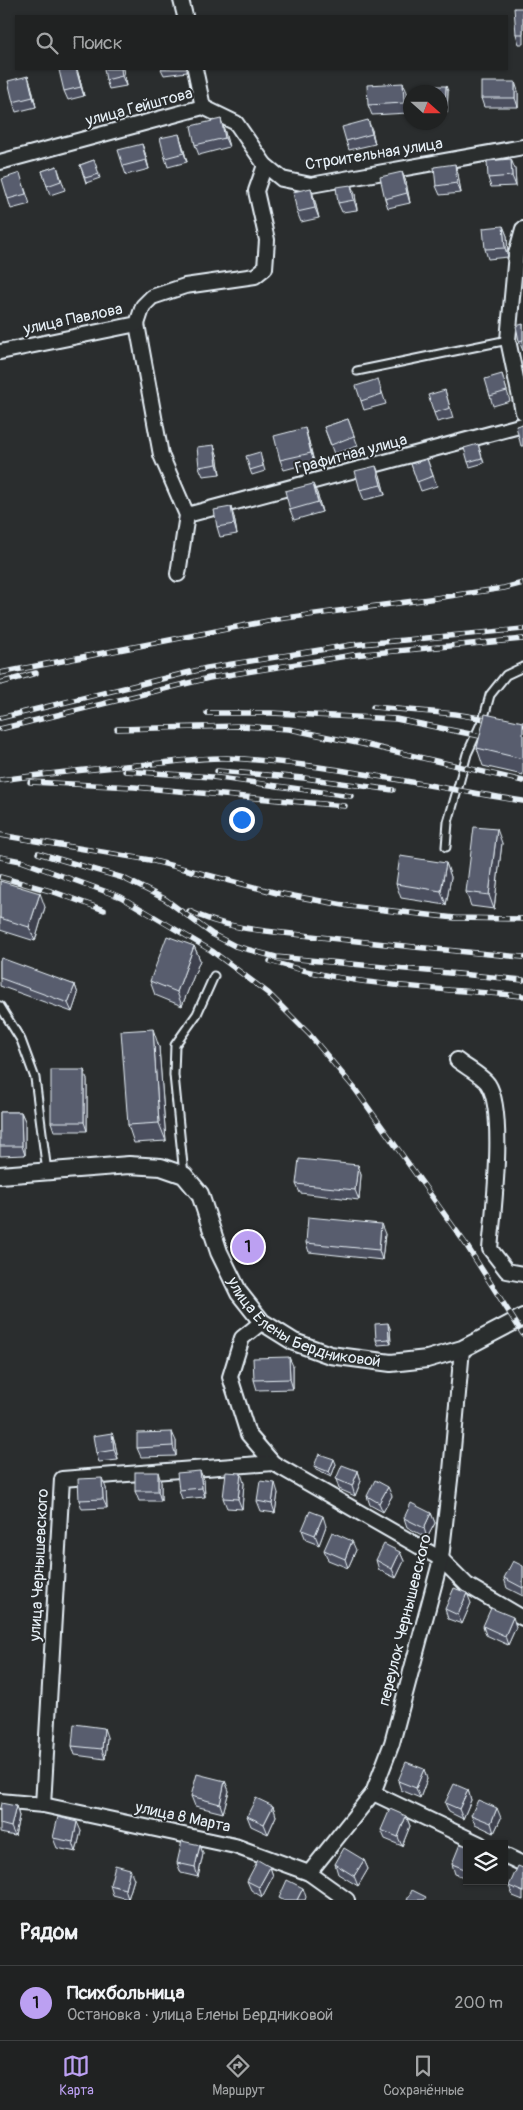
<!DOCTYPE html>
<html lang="ru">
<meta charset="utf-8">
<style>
:root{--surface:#202222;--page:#282a2a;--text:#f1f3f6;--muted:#a2a4a5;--line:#3d3f40;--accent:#bca0f2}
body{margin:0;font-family:Pangolin,sans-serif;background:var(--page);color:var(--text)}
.controls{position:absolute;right:15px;bottom:15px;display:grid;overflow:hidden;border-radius:0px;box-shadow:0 1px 4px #0004}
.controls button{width:45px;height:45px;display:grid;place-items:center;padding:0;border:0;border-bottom:1px solid var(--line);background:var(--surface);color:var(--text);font:25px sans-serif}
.compass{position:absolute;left:403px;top:85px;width:45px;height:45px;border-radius:50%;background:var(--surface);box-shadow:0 1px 4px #0004;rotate:111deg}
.you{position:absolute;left:241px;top:819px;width:18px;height:18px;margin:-12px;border:4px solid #fff;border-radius:50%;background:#1a73e8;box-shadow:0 0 0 8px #1a73e833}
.badge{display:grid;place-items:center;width:32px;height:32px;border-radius:50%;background:var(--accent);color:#111;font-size:16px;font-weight:700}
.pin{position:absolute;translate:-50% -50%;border:2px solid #fff;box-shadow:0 1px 5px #0006}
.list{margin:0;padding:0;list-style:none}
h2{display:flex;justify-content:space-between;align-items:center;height:65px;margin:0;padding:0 20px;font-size:21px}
h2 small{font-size:16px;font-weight:400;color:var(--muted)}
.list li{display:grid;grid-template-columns:32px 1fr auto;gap:15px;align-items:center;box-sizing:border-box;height:75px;padding:0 20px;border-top:1px solid var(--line)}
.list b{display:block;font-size:19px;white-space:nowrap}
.list p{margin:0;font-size:16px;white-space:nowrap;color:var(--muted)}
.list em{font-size:16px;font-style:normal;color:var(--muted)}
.icon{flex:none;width:28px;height:28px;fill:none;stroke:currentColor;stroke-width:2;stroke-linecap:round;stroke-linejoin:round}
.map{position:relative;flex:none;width:523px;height:1900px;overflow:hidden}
.search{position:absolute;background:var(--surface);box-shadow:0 1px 4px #0004;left:15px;right:15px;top:15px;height:55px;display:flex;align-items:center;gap:12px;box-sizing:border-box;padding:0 18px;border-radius:0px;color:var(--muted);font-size:19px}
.sheet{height:140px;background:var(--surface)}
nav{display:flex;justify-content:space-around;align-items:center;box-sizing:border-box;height:70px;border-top:1px solid var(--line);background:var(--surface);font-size:14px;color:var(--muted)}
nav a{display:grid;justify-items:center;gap:2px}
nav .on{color:var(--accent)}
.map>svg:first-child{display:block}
</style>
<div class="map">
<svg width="523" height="1900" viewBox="0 0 523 1900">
<rect width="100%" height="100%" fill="#2a2d2e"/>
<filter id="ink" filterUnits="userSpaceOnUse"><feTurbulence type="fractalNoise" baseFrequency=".02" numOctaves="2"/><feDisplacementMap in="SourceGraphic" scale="10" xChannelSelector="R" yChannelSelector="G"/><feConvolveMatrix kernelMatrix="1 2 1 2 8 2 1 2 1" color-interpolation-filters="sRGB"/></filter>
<g filter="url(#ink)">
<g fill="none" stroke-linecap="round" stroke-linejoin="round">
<defs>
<g id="service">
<path d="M357,371L508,340"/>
<path d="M446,847L448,822L457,791L467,754L484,717L490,695L506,675L523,667"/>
<path d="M0,1006L21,1040L35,1078L47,1172"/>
<path d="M184,1175L174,1075L175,1045L197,1014L214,976"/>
</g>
<g id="minor">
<path d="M181,0L185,16"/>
<path d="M195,69L203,107"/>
<path d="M0,162L203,107L236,123L265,165L282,179L311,185L523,147"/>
<path d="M523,229L516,254L508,340L523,412"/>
<path d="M137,324L161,455L187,515L178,574"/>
<path d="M0,352L137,324L143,306L152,297L185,286L255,276L265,268L267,240L256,191L265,165"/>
<path d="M187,515L523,425"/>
<path d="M457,1060C464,1066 483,1076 488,1084C506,1111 493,1215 490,1249L507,1271L523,1274"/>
<path d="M262,1322L242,1338L230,1377L248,1434L273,1463L441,1559L467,1585L523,1618"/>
<path d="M373,1793L480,1844"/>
<path d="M0,1801L43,1805L235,1846L309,1873L347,1900"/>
<path d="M43,1805L62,1479L273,1463"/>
<path d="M504,1855L523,1864"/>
<path d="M309,1873L373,1793L392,1743L441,1559L451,1471L462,1349"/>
</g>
<g id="tertiary">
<path id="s1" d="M0,1175L129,1165L161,1167L184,1175L200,1194L219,1252L239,1293L262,1322L294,1342L330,1355L391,1363L427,1359L462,1349L523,1317"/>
</g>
</defs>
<use href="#service" stroke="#e8f1f8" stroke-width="11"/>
<use href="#minor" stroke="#e8f1f8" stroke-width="18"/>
<use href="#tertiary" stroke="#e8f1f8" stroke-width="20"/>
<use href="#service" stroke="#2a2d2e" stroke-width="7"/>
<use href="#minor" stroke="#2a2d2e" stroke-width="14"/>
<use href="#tertiary" stroke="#2a2d2e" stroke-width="16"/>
<defs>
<g id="rail">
<path d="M0,673L278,619L429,599L504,588L523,583"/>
<path d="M0,683L36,673"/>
<path d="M373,707L455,714L523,725"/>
<path d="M207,713H271L396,719L485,737"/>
<path d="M0,718L207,668L351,645L523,629"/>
<path d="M0,729L209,678L353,655L523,639"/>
<path d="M117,729L241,726L289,729L362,744L523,781"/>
<path d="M125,771L212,777L351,796"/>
<path d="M217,771L304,778L393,790"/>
<path d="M0,780C54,773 108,767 162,763C183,761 205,757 227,758C326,763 424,786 523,801"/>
<path d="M30,782L134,787L345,806"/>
<path d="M0,835L150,860L277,893L349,906L455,918L523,919"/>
<path d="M38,853L123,878L165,899L212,934L235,946L276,957L523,980"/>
<path d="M0,857L21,861L121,897L212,951L268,993L309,1034L355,1089L465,1243L523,1334"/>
<path d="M0,877L54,892L104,910"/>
<path d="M189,911C227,930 270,931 311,936C382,944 452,951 523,957"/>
<path d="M270,961C351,987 439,988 523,996"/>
</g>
</defs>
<use href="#rail" stroke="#e8f1f8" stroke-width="5.5"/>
<use href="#rail" stroke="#2a2d2e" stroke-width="4" stroke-dasharray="11" stroke-linecap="butt"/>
</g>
<g fill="#4c505f" stroke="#e8f1f8">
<path d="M523,8V44H519L516,34Z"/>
<path d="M123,69L126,86L109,89L106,80Z"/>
<path d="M161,69H187V72L164,75Z"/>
<path d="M79,76L84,96L68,100L64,91Z"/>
<path d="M31,85L36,107L16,112L13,102Z"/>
<path d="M448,91L447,112H440V92Z"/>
<path d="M518,91V107H484L481,98Z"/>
<path d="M407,92L408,113L372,115L368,105Z"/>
<path d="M224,129L229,147L199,155L195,145Z"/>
<path d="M372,130L375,144L349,150L346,141Z"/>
<path d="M182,143L187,162L168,167L165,158Z"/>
<path d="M142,144L145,153L149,169L126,175L123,166Z"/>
<path d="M94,160L100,178L86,183L80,165Z"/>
<path d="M57,166L65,190L50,195L42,171Z"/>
<path d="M515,169L516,186L491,187L488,178Z"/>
<path d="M402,172L406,182L410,203L388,208L385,199Z"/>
<path d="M458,174L461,193L440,195L436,186Z"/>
<path d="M23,183L30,204L11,209L8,199Z"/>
<path d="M311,188L314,198L319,218L301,222L297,212Z"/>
<path d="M355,194L357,210L342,212L338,203Z"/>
<path d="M503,226L507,236L508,257L488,259L485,249Z"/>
<path d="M523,324V351L519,341Z"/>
<path d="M502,374L510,401L493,406L490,396Z"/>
<path d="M381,389L386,404L364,410L361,401Z"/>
<path d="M445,390L453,418L437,422L434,413Z"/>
<path d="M348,419L358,446L334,454L324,427Z"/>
<path d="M308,438L314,462L284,470L280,460Z"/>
<path d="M478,444L484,463L470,467L468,462Z"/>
<path d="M217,454L220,474L203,476L199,467Z"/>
<path d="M261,457L265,471L252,475L250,470Z"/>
<path d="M427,459L437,486L421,491L411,464Z"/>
<path d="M380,475L385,495L364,500L360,490Z"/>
<path d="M317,493L322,512L294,520L290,510Z"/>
<path d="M234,517L237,534L220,537L217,527Z"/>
<path d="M523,722V775L483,766L477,748Z"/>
<path d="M502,843L494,909L471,906L466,892Z"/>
<path d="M446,863L451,877L446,905L401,898L396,884Z"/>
<path d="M0,881L45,907L35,941L0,930Z"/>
<path d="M194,946L200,960L182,1006L155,995L150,981Z"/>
<path d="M0,960L75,985L78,994L72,1012L0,986Z"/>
<path d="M159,1047L166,1141L134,1143L128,1125Z"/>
<path d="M84,1070L87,1080V1131H54L51,1122Z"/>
<path d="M0,1112H21L25,1121V1155L0,1156Z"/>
<path d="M358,1165L361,1175L359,1200L300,1193L296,1184Z"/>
<path d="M385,1234L382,1260L309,1252L306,1243Z"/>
<path d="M390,1328L391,1344L378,1345L376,1340Z"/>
<path d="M293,1366V1389L257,1390L254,1380Z"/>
<path d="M112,1433L115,1443L118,1460L99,1462L96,1453Z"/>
<path d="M176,1441V1456L141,1457L137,1448Z"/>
<path d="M336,1464L331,1477L316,1470L314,1466Z"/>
<path d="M200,1471L204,1480L205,1497L182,1499L179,1490Z"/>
<path d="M358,1471L361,1481L355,1496L339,1489L336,1479Z"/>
<path d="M161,1482V1501H139L135,1491Z"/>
<path d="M244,1483L242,1509L227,1508L223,1498Z"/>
<path d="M106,1488L107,1508L82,1509L79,1500Z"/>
<path d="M278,1493L275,1513L261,1511L257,1501Z"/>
<path d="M367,1496H392L383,1512L370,1505Z"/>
<path d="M431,1513L435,1523L427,1538L407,1527L404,1518Z"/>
<path d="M326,1526L319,1545L306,1540L302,1530Z"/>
<path d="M324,1550H356L348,1568L328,1560Z"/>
<path d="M400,1552L404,1561L396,1578L379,1570L376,1560Z"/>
<path d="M523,1566V1596L507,1588L504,1578Z"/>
<path d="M471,1603L462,1624L448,1619L445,1609Z"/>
<path d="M483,1626L516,1627L508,1645L486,1635Z"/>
<path d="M107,1737L105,1759L75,1755L72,1746Z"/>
<path d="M427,1779L420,1798L401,1790L398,1781Z"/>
<path d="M225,1781L229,1791L223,1813L195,1806L191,1796Z"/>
<path d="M468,1790L471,1800L463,1819L449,1812L445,1803Z"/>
<path d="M16,1806L19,1816L15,1836L0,1833V1808Z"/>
<path d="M273,1806L276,1816L268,1834L251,1826L247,1816Z"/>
<path d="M471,1815L501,1818L494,1833L475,1824Z"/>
<path d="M406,1816L410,1826L402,1846L385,1839L381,1830Z"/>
<path d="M81,1831L76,1852L57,1848L53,1838Z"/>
<path d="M200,1845L203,1854L198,1877L181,1873L177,1863Z"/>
<path d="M467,1846V1878L455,1874L452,1864Z"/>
<path d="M364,1860L368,1869L358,1886L338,1874L335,1864Z"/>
<path d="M270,1867L273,1876L262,1897L251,1890L247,1881Z"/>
<path d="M523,1868V1900L513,1896L509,1886Z"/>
<path d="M134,1879L128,1899L113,1895L110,1885Z"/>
</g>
<g fill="#3e414d" stroke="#e8f1f8">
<path d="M77,69L79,76L84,96L81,87Z"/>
<path d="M121,69H123L126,86L122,76Z"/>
<path d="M28,76L31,85L36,107L33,97Z"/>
<path d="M515,82L518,91V107L515,98Z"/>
<path d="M403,83L407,92L408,113L404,103Z"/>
<path d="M446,86L448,91L447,112L445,107Z"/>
<path d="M221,119L224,129L229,147L225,138Z"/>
<path d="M368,120L372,130L375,144L372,134Z"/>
<path d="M179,134L182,143L187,162L184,153Z"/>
<path d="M142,144L145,153L149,169L146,160Z"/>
<path d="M511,159L515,169L516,186L512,176Z"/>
<path d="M455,164L458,174L461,193L457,183Z"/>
<path d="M402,172L406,182L410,203L407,193Z"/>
<path d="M351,185L355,194L357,210L354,200Z"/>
<path d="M311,188L314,198L319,218L315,208Z"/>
<path d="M503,226L507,236L508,257L505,248Z"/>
<path d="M305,428L308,438L314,462L311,453Z"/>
<path d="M214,445L217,454L220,474L217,464Z"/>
<path d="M376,466L380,475L385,495L381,485Z"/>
<path d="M313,484L317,493L322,512L318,502Z"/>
<path d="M231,507L234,517L237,534L234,524Z"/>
<path d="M497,829L502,843L494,909L489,895Z"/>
<path d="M446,863L451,877L446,905L441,891Z"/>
<path d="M40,893L45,907L35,941L29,927Z"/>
<path d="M194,946L200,960L182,1006L177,992Z"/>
<path d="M75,985L78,994L72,1012L68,1003Z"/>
<path d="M153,1029L159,1047L166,1141L159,1123Z"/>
<path d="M84,1070L87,1080V1131L84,1122Z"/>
<path d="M21,1112L25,1121V1155L22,1146Z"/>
<path d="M358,1165L361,1175L359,1200L355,1190Z"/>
<path d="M381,1224L385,1234L382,1260L379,1250Z"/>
<path d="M388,1323L390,1328L391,1344L389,1339Z"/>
<path d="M289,1357L293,1366V1389L290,1379Z"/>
<path d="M172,1432L176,1441V1456L173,1446Z"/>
<path d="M112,1433L115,1443L118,1460L114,1450Z"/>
<path d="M334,1459L336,1464L331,1477L329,1472Z"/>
<path d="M200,1471L204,1480L205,1497L202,1488Z"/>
<path d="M358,1471L361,1481L355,1496L352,1486Z"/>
<path d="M158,1472L161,1482V1501L158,1491Z"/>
<path d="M241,1473L244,1483L242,1509L238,1499Z"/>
<path d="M102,1478L106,1488L107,1508L103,1499Z"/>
<path d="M275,1483L278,1493L275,1513L272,1504Z"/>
<path d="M388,1487L392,1496L383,1512L379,1503Z"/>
<path d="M431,1513L435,1523L427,1538L424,1528Z"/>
<path d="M323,1516L326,1526L319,1545L315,1535Z"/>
<path d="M352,1541L356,1550L348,1568L345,1559Z"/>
<path d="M400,1552L404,1561L396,1578L392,1569Z"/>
<path d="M467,1593L471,1603L462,1624L458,1615Z"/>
<path d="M513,1617L516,1627L508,1645L505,1636Z"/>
<path d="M104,1728L107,1737L105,1759L102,1749Z"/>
<path d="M424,1769L427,1779L420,1798L416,1788Z"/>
<path d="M225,1781L229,1791L223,1813L220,1804Z"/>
<path d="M468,1790L471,1800L463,1819L459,1809Z"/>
<path d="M16,1806L19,1816L15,1836L11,1827Z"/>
<path d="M273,1806L276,1816L268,1834L264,1824Z"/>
<path d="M497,1808L501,1818L494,1833L491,1823Z"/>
<path d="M406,1816L410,1826L402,1846L398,1837Z"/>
<path d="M77,1822L81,1831L76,1852L73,1842Z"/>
<path d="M200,1845L203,1854L198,1877L195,1867Z"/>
<path d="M364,1860L368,1869L358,1886L354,1876Z"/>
<path d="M270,1867L273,1876L262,1897L259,1887Z"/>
<path d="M130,1869L134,1879L128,1899L125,1889Z"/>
<path d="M303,1888L306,1897L305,1900H297Z"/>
</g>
<g fill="#585d6e" stroke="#e8f1f8">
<path d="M514,8H523V34H516Z"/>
<path d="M65,69H76L81,87L64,91L59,70Z"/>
<path d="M104,69H121L122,76L106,80Z"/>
<path d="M28,76L33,97L13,102L8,81Z"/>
<rect x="481" y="82" width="34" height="16"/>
<path d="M403,83L404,103L368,105L367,85Z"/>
<path d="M435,86H446L445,107H440V92H435Z"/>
<path d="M221,119L225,138L195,145L191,126Z"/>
<path d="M368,120L372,134L346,141L342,127Z"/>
<path d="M179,134L184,153L165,158L160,138Z"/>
<path d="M142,144L146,160L123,166L118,150Z"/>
<path d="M511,159L512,176L488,178L487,161Z"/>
<path d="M94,160L99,174L85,178L80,165Z"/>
<path d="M455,164L457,183L436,186L434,167Z"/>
<path d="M57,166L61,181L47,186L42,171Z"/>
<path d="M402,172L407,193L385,199L380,177Z"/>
<path d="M20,173L26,194L8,199L2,179Z"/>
<path d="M351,185L354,200L338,203L336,187Z"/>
<path d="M311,188L315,208L297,212L293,192Z"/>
<path d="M503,226L505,248L485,249L483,228Z"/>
<path d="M523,324V340L519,341L516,326Z"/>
<path d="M502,374L507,391L490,396L485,379Z"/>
<path d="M378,379L382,394L361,401L356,386Z"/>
<path d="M445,390L450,408L434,413L428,395Z"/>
<path d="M348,419L354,436L331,445L324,427Z"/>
<path d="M523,424V446H521L516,426Z"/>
<path d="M305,428L311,453L280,460L274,436Z"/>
<path d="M478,444L482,458L468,462L464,448Z"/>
<path d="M214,445L217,464L199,467L197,447Z"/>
<path d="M260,452L263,466L250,470L246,456Z"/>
<path d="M427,459L433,476L417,482L411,464Z"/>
<path d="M376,466L381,485L360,490L355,471Z"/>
<path d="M313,484L318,502L290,510L285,491Z"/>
<path d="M231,507L234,524L217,527L214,510Z"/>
<path d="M485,714L523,722V759L477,748Z"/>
<path d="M474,827L497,829L489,895L466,892Z"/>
<path d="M400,856L446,863L441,891L396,884Z"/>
<path d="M0,881L40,893L29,927L0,918Z"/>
<path d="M167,936L194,946L177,992L150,981Z"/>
<path d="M1,958L75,985L68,1003L0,978V960Z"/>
<path d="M153,1029L159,1123L128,1125L121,1031Z"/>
<rect x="51" y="1070" width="33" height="52"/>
<path d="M0,1112H21L22,1146H0Z"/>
<path d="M299,1159L358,1165L355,1190L296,1184Z"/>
<path d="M308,1217L381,1224L379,1250L306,1243Z"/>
<path d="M388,1323L389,1339L376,1340L375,1324Z"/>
<path d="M289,1357L290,1379L254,1380L253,1358Z"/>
<path d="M172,1432L173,1446L137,1448V1433Z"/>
<path d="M112,1433L114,1450L96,1453L93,1436Z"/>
<path d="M319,1454L334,1459L329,1472L314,1466Z"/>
<path d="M342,1465L358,1471L352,1486L336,1479Z"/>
<path d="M200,1471L202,1488L179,1490L177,1473Z"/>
<rect x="135" y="1472" width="23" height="19"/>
<path d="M226,1472L241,1473L238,1499L223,1498Z"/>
<path d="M102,1478L103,1499L79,1500L78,1479Z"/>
<path d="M375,1480L388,1487L379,1503L367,1496Z"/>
<path d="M260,1481L275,1483L272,1504L257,1501Z"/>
<path d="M411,1503L431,1513L424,1528L404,1518Z"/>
<path d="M310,1511L323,1516L315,1535L302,1530Z"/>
<path d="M332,1532L352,1541L345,1559L324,1550Z"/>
<path d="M384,1544L400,1552L392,1569L376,1560Z"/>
<path d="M513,1561L523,1566V1588L504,1578Z"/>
<path d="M454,1588L467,1593L458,1615L445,1609Z"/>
<path d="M491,1608L513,1617L505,1636L483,1626Z"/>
<path d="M74,1724L104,1728L102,1749L72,1746Z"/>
<path d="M406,1762L424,1769L416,1788L398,1781Z"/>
<path d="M197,1774L225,1781L220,1804L191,1796Z"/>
<path d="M454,1784L468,1790L459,1809L445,1803Z"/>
<path d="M256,1798L273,1806L264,1824L247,1816Z"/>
<path d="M478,1800L497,1808L491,1823L471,1815Z"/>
<path d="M1,1803L16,1806L11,1827L0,1824V1808Z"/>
<path d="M390,1809L406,1816L398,1837L381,1830Z"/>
<path d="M58,1817L77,1822L73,1842L53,1838Z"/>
<path d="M182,1841L200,1845L195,1867L177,1863Z"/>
<path d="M460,1844L467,1846V1870L452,1864Z"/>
<path d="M344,1848L364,1860L354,1876L335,1864Z"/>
<path d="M258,1860L270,1867L259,1887L247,1881Z"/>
<path d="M115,1865L130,1869L125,1889L110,1885Z"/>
<path d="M518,1866L523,1868V1892L509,1886Z"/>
<path d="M287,1880L303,1888L297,1900H283L279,1898Z"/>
<path d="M412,1890L426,1897L424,1900H407Z"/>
</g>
</g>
<g text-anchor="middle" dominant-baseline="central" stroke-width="4" stroke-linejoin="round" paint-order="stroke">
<g font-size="16" fill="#e8f1f8" stroke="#2a2d2e">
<text transform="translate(139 107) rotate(-15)">улица Гейштова</text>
<text transform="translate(374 154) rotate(-9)">Строительная улица</text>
<text transform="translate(73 319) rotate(-12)">улица Павлова</text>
<text transform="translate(351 454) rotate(-15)">Графитная улица</text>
<text stroke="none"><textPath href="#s1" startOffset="391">улица Елены Бердниковой</textPath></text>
<text transform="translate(39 1565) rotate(-87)">улица Чернышевского</text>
<text transform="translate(405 1620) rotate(-76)">переулок Чернышевского</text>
<text transform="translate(183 1817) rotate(12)">улица 8 Марта</text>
</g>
</g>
</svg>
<div class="controls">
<button><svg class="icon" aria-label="layers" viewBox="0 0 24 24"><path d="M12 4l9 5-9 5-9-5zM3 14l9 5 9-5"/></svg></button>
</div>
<svg class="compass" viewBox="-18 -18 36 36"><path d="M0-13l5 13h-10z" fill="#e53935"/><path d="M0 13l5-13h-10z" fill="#a2a4a5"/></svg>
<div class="you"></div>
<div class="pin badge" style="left:248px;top:1247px">1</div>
<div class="search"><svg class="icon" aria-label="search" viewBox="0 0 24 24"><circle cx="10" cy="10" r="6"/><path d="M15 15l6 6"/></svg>Поиск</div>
</div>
<section class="sheet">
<h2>Рядом<small></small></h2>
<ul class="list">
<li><span class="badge">1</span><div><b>Психбольница</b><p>Остановка · улица Елены Бердниковой</p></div><em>200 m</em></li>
</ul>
</section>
<nav>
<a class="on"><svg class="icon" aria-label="map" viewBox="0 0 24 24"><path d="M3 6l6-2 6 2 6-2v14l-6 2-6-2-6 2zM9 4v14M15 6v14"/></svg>Карта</a>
<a><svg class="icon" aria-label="directions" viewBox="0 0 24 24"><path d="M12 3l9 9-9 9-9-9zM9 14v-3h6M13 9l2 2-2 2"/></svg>Маршрут</a>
<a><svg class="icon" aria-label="saved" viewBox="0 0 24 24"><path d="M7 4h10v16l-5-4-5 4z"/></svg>Сохранённые</a>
</nav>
